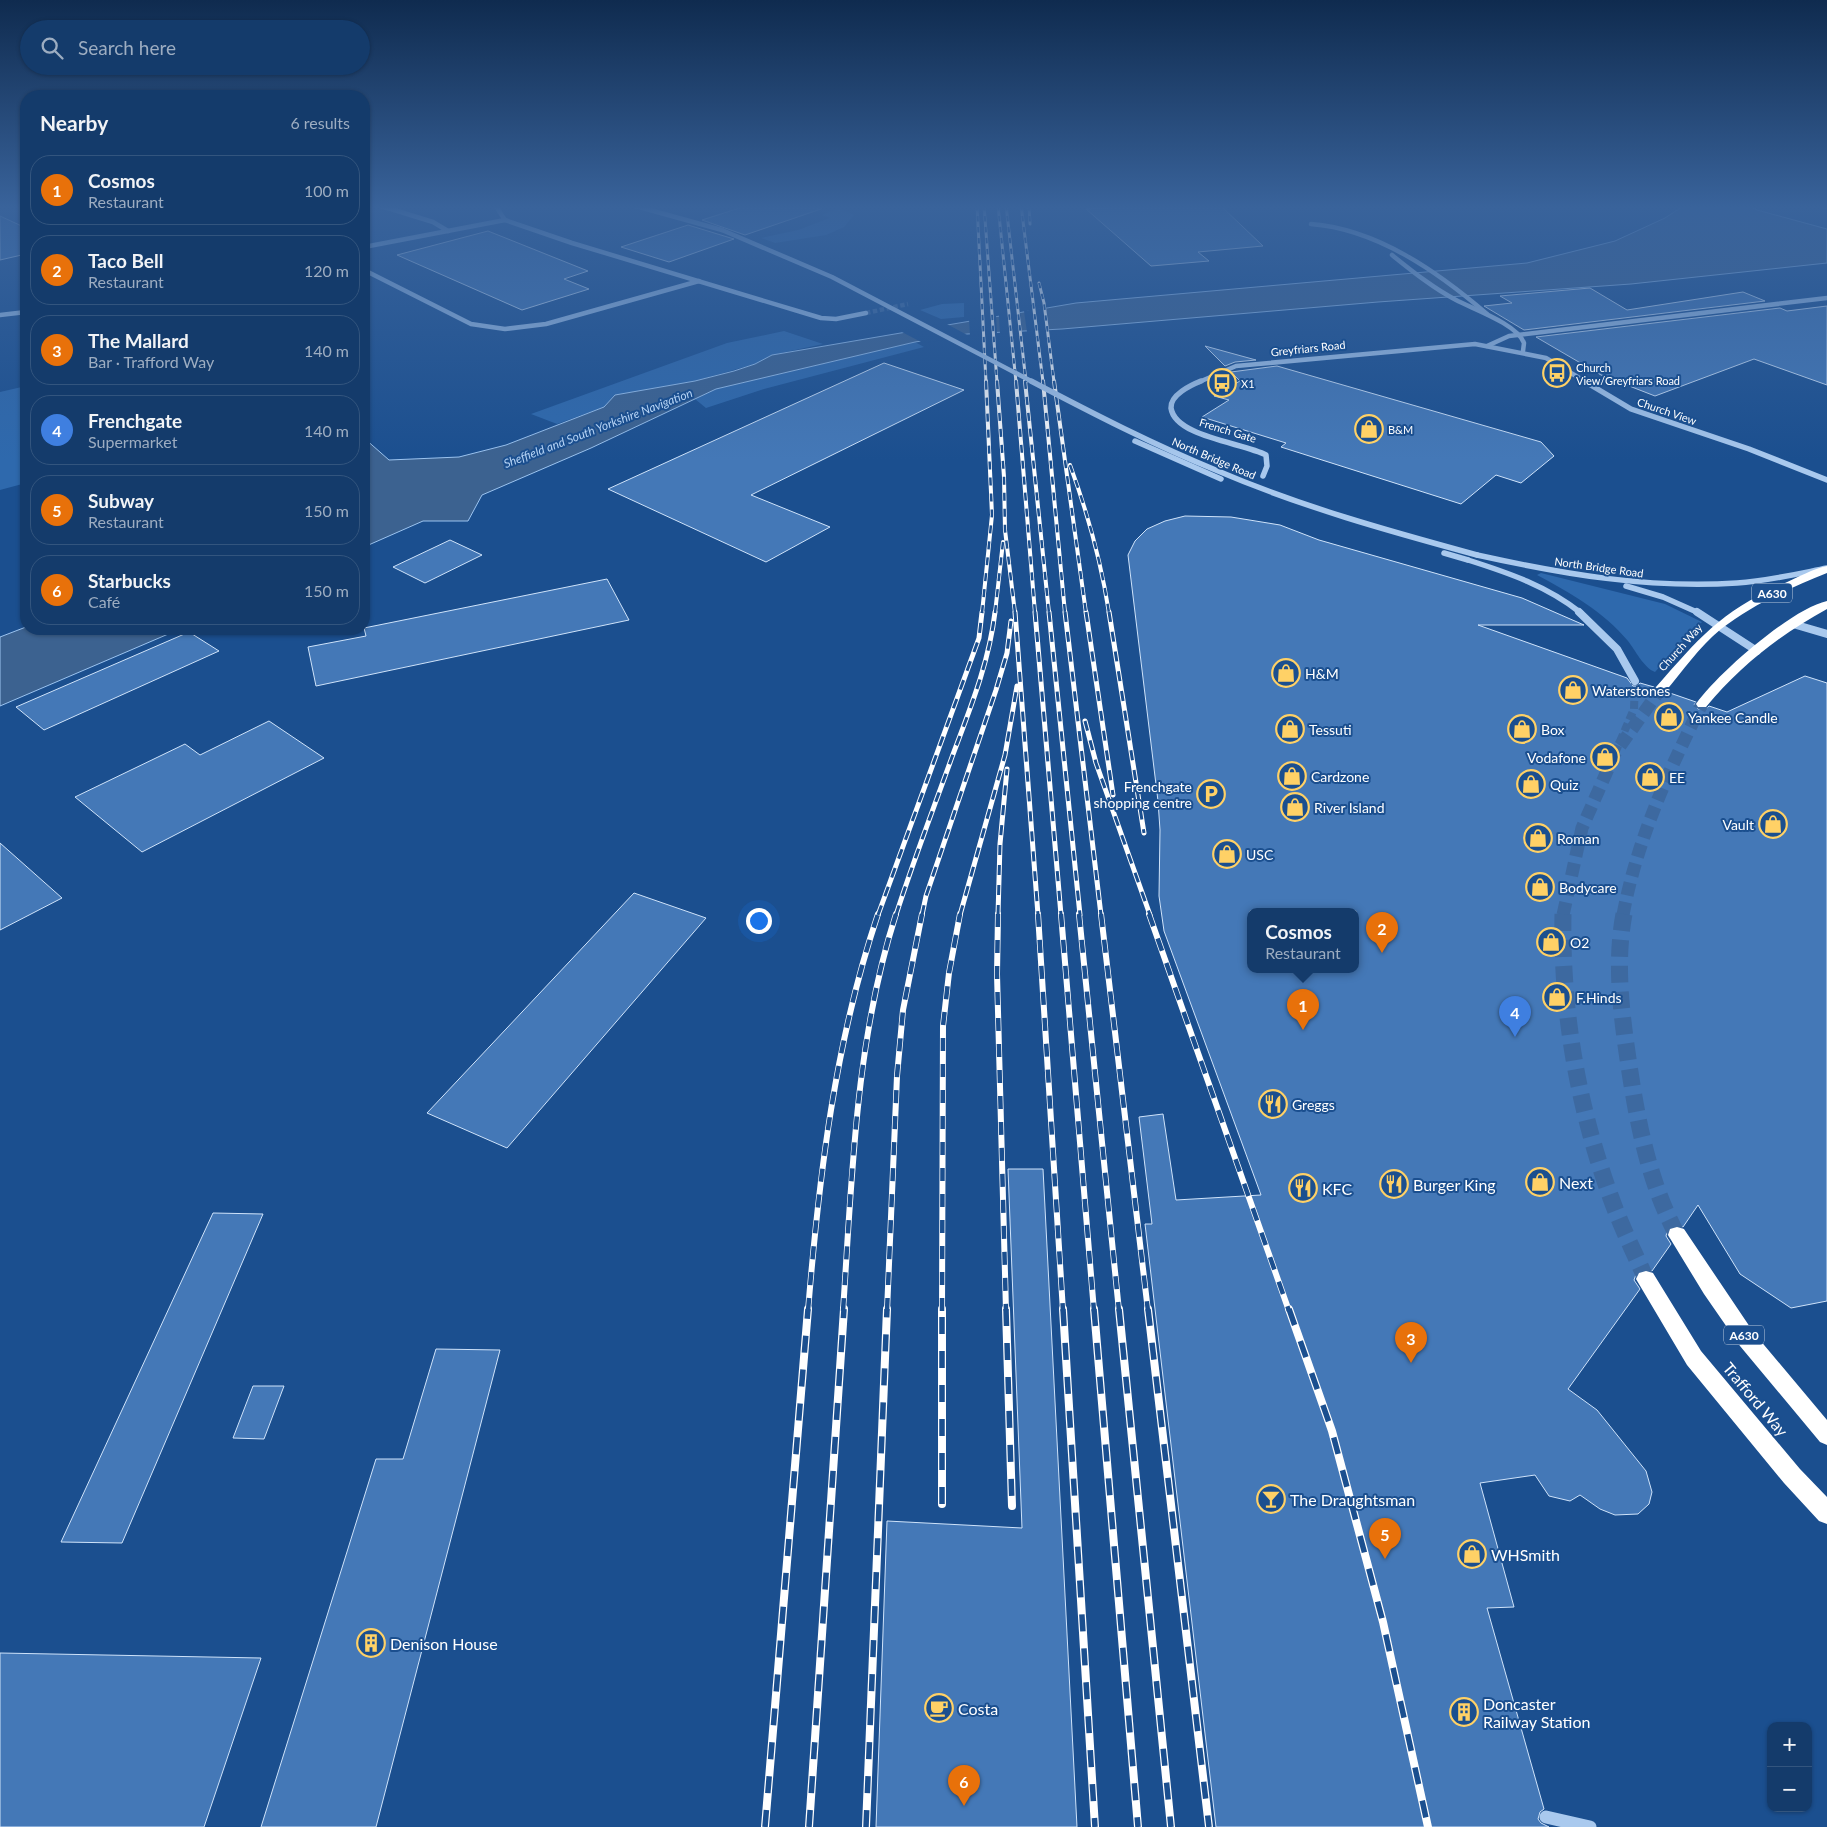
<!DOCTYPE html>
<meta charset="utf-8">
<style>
:root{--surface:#143b6b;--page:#1d4271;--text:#f1f3f6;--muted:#9dadc1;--line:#33557e;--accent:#ffd166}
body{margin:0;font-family:Lato,sans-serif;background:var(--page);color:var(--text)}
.controls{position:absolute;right:15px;bottom:15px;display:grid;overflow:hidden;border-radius:10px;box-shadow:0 1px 4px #0004}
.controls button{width:45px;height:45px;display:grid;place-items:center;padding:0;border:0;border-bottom:1px solid var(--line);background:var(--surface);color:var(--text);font:25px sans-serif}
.you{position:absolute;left:758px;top:920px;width:18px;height:18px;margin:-12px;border:4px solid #fff;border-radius:50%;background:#1a73e8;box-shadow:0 0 0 8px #1a73e833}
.badge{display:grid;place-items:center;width:32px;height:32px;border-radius:50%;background:var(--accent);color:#fff;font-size:16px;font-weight:700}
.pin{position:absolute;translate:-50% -41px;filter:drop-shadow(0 1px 2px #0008)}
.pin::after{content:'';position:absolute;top:26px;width:18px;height:15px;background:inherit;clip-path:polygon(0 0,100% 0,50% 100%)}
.popup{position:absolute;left:1247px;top:908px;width:112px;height:65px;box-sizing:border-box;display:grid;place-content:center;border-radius:10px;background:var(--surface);filter:drop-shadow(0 1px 4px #0005);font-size:16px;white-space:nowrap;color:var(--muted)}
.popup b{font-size:19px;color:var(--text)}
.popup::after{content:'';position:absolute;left:50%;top:100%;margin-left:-10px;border:10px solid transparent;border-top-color:var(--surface)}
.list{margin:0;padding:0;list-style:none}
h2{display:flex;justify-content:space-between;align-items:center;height:65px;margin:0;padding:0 20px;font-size:21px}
h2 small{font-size:16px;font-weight:400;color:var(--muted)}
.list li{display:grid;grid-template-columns:32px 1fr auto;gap:15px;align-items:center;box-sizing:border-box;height:70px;margin:0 10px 10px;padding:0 10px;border:1px solid var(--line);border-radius:20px}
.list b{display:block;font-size:19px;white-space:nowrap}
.list p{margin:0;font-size:16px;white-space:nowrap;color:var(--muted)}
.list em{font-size:16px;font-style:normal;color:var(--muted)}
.icon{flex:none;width:28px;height:28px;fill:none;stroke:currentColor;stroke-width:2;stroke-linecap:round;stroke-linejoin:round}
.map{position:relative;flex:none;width:1827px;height:1827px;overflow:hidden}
.search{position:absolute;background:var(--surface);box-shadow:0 1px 4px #0004;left:20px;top:20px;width:350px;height:55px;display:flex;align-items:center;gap:12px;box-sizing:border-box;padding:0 18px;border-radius:28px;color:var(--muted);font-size:19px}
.panel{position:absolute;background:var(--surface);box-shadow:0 1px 4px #0004;left:20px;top:90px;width:350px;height:545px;border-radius:20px}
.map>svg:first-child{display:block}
</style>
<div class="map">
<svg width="1827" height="1827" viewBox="0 0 1827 1827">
<rect width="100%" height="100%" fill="#1b4f8f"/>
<g fill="#2e69ad">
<path d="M839,208L854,215L844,227L826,235L775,243L761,238L798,230L830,218L822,215Z"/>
<path d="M964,303V317L941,319L920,310L942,304Z"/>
<path d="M784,331L823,344L772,355L755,364L695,381L615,395L604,407L557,424L531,414L727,343Z"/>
<path d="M915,342L924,347L764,389L706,408L695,399L716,389Z"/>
<path d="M26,386V483L0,490V392Z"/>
<path d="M1541,573L1665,604L1702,622L1683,641L1655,672C1644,668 1635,650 1628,641C1604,612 1569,592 1537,575Z"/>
</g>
<g fill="#3c6290" stroke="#9cc4f0">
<path d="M1685,205H1748L1757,210L1827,229V263L1631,284L1378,302L1062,329L967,334L915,342L716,389L591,448L482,495L468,521H423L364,547V438L389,460L459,457L506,445L604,407L615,395L695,381L734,371L755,364L772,355L1076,303L1527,263L1615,241L1665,218Z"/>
<path d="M26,627V629H180L0,706V637Z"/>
</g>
<g fill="#1b4f8f">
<path d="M1046,307L1049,331L1027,332L1024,311Z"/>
<path d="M1020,311L1022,333L1000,334L999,315Z"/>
<path d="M996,315L997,334L970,336L969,319Z"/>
<path d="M945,323L969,336L923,343L900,331Z"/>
</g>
<g fill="#4478b7" stroke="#cfe3fa" fill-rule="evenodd">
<path d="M749,205H820L821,209L745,235L702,220Z"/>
<path d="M1153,205H1220L1263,246L1198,252L1209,261L1151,266L1086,209Z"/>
<path d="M0,216L26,228V254L0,260Z"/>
<path d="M688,225L734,239L669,262L621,247Z"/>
<path d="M488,231L588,271L564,279L589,289L522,310L397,255Z"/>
<path d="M1590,288L1627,310L1743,292L1765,301L1524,330L1484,306L1512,303L1500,296Z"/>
<path d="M1827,306V385L1754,359L1655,396L1601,375L1536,337L1780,308L1787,311Z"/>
<path d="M1205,346L1256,360L1235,362L1225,366Z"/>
<path d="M884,363L964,390L751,495L830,527L766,562L608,489Z"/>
<path d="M1277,366L1541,442L1554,456L1521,483L1496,475L1461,504L1281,447L1286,443L1202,417L1229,400L1214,396L1240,381L1231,372Z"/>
<path d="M1185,516L1231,517L1280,525L1319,540L1522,598L1584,625H1478L1627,678L1633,686H1637L1640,683L1654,687L1652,691L1656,695H1664L1667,692L1696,702L1694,705L1698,709H1706L1709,706L1727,712L1805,676L1827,683V1301L1791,1308L1740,1274L1698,1205L1683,1227L1676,1225L1668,1228L1666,1236L1671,1244L1652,1271L1645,1269L1637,1272L1634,1280L1640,1289L1568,1389L1597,1410L1646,1471L1652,1492L1649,1504L1638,1514L1615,1515L1600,1509L1580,1495L1570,1501L1549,1496L1535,1475L1480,1483L1514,1607L1487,1608L1544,1809L1540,1812L1538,1819L1541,1823L1549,1827H1216L1145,1224H1152L1139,1117L1163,1114L1176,1200L1261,1195L1164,931L1159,896L1160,830L1158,801L1128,555L1135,541L1147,529L1165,521ZM1250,911H1356V969H1250Z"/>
<path d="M450,540L482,555L425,583L393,567Z"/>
<path d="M607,579L629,620L316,686L308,647L366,636L364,628Z"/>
<path d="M189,632L219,651L44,730L16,707Z"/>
<path d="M269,721L324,758L142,852L75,797L185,744L200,755Z"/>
<path d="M0,843L62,898L0,930Z"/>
<path d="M634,893L706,918L507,1148L427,1113Z"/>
<path d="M1008,1169H1043L1077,1827H876L887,1521L1022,1528Z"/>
<path d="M213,1213L263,1214L122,1543L61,1542Z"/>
<path d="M436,1349L500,1350L376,1827H261L376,1459H403Z"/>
<path d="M253,1386H284L264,1439L233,1438Z"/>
<path d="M0,1653L261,1658L204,1827H0Z"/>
</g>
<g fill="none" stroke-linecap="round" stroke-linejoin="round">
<path stroke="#3d69a0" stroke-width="4.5" stroke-dasharray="4.5 2.5" stroke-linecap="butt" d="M866,313L908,304"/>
<path stroke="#3d69a0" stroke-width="8" stroke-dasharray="8 4" stroke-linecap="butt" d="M1615,753L1634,709L1635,681"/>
<g stroke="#3d69a0" stroke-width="13" stroke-dasharray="13 7" stroke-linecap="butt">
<path d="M1563,915L1582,828L1615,753L1660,690"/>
<path d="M1623,915C1637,840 1668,772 1702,704"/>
</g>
<g stroke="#3d69a0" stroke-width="17" stroke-dasharray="17 9" stroke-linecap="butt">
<path d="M1563,914C1561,1010 1578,1108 1611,1198C1621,1226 1634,1252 1646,1279"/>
<path d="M1624,914C1615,962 1621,1011 1628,1059C1637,1120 1648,1180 1677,1235"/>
</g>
<g stroke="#a9c9ee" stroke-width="4.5">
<path d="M378,205L433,222L448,231"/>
<path d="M495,205L505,220L572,243L821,318L836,319L866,313"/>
<path d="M632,205L722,230"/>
<path d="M1311,224C1377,229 1438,272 1487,314"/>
<path d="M364,247L505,220"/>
<path d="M1392,255C1412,271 1433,288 1456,300C1473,309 1517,324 1524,343L1523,351"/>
<path d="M364,270L471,324L505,329L546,324L699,281"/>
<path d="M0,315L26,312"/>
<path d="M1487,346L1509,336L1827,298"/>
<path d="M1199,382L1236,366L1475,344L1546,358L1586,382"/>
</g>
<g stroke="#a9c9ee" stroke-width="5.5">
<path d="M1201,381C1191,385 1170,395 1171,408C1175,437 1244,443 1266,455L1267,466L1263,476"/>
<path d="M1584,381L1631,409L1749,449L1827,480"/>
<path d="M1477,555C1563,574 1649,589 1737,583C1768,581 1797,574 1827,568"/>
<path d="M1468,560C1509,573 1547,586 1581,613"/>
<path d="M1626,586L1663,597L1699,613"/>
</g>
<g stroke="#a9c9ee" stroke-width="8">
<path d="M1579,612L1617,649L1635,681"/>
<path d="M1697,612L1757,651"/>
<path d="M1793,624L1827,634"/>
</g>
<path stroke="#a9c9ee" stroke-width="13" d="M1546,1817L1590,1827"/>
<g fill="#fff" fill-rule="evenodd">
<path d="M1804,205H1827V209Z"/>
<path d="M1827,566V573C1790,588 1753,604 1721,629C1699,647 1683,671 1664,693H1656L1654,690L1656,687C1700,637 1721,611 1785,583C1798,577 1813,569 1827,566Z"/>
<path d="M1827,601V609C1781,634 1740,666 1706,707H1698L1696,704C1717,674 1791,609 1827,601Z"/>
<path d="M1677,1227L1684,1229L1754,1333L1827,1420V1445L1820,1442L1740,1346L1704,1294L1668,1235L1670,1229Z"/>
<path d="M1646,1271L1653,1273L1701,1351L1800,1469L1827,1497V1524L1819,1521L1784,1483L1687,1365L1636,1279L1639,1273Z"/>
</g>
<defs>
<g id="rail-far4">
<path d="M977,205L986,382"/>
<path d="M984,205L997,382"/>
<path d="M998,205L1016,382"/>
<path d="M1006,205L1026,382"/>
<path d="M1021,205L1043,382"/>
<path d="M1029,205L1030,224"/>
<path d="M1039,283L1044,303L1054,382"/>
</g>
<g id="rail-far3">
<path d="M997,381L1004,477L1005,530L1015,613"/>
<path d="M1016,381L1035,613"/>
<path d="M1025,381L1049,613"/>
<path d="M1043,381L1065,613"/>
<path d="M1054,381L1086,613"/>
<path d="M1070,465C1088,514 1101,561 1109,613"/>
<path d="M982,613L992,515L986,381"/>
<path d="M995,613L1003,542"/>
</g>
<g id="rail-far2">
<path d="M1015,612L1038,915"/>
<path d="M1035,612L1061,915"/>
<path d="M1049,612L1080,915"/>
<path d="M1065,612L1101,915"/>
<path d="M1086,612L1113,795"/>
<path d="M1109,612L1144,833"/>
<path d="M1085,721L1096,763L1150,915"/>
<path d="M878,915L979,638L982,612"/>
<path d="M896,915C913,862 933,810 952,757C970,709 989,663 995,612"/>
<path d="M922,915L926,896L996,690L1007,653L1011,621"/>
<path d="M960,915L1005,755L1017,686"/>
<path d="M998,915L1000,844L1007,769"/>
</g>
<g id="rail-far1">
<path d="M998,914L997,974L1006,1311"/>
<path d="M1038,914L1063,1311"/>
<path d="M1061,914L1094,1311"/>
<path d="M1079,914L1119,1311"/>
<path d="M1101,914L1148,1311"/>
<path d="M1149,914L1289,1311"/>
<path d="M808,1311C819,1176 835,1042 878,914"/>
<path d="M843,1311C852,1179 855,1041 896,914"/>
<path d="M887,1311L897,1076L903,1010L922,914"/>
<path d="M942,1311L943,1026L949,973L960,914"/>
</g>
<g id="rail">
<path d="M1006,1309L1012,1506"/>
<path d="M1063,1309L1095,1827"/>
<path d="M1094,1309L1138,1827"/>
<path d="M1119,1309L1171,1827"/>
<path d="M1148,1309L1209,1827"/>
<path d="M1289,1309L1332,1431L1383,1622L1428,1827"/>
<path d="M942,1504V1309"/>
<path d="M765,1827L808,1309"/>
<path d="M809,1827L844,1309"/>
<path d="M866,1827L887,1309"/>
</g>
</defs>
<use href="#rail-far4" stroke="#fff" stroke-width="3"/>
<use href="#rail-far3" stroke="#fff" stroke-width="4"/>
<use href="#rail-far2" stroke="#fff" stroke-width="5"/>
<use href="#rail-far1" stroke="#fff" stroke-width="6"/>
<use href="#rail" stroke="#fff" stroke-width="8"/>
<use href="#rail-far4" stroke="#1b4f8f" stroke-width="2" stroke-dasharray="5.5" stroke-linecap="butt"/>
<use href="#rail-far3" stroke="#1b4f8f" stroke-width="2.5" stroke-dasharray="8" stroke-linecap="butt"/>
<use href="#rail-far2" stroke="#1b4f8f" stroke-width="3" stroke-dasharray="10" stroke-linecap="butt"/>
<use href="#rail-far1" stroke="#1b4f8f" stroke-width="4.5" stroke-dasharray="13" stroke-linecap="butt"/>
<use href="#rail" stroke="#1b4f8f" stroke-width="5.5" stroke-dasharray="17" stroke-linecap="butt"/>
<path stroke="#a9c9ee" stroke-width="4.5" d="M722,230L832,277L1033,382"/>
<g stroke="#a9c9ee" stroke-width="5.5">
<path d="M1031,381C1092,413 1154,445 1218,471C1302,507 1389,531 1477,555"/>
<path d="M1135,441L1221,479"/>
<path d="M1444,553L1468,560"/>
</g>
</g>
<linearGradient id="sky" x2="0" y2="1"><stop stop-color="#0f2b4f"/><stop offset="0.45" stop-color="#39639b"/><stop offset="1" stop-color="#39639b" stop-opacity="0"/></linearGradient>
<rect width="1827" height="460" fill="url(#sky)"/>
<defs>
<symbol id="bus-ring" viewBox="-11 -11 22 22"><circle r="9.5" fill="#1b4f8f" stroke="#ffd166" stroke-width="1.5"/><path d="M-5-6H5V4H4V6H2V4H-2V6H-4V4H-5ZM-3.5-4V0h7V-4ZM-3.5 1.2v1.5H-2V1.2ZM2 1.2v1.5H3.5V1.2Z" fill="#ffd166"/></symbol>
<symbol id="shop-ring" viewBox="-11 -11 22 22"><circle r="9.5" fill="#1b4f8f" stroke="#ffd166" stroke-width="1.5"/><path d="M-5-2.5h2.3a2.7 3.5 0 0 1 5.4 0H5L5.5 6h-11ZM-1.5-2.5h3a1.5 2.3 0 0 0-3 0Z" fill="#ffd166"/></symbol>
<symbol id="parking-ring" viewBox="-11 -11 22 22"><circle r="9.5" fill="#1b4f8f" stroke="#ffd166" stroke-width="1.5"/><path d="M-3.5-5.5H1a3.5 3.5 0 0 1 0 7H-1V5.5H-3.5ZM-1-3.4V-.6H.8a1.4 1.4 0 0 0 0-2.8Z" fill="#ffd166"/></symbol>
<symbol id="restaurant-ring" viewBox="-11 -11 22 22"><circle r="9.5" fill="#1b4f8f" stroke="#ffd166" stroke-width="1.5"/><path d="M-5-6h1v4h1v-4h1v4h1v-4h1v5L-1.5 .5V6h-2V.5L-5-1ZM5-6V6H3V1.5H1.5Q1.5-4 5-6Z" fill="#ffd166"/></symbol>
<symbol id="bar-ring" viewBox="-11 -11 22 22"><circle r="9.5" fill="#1b4f8f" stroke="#ffd166" stroke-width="1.5"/><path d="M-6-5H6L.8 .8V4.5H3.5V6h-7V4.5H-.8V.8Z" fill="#ffd166"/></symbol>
<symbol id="building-ring" viewBox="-11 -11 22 22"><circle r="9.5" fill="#1b4f8f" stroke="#ffd166" stroke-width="1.5"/><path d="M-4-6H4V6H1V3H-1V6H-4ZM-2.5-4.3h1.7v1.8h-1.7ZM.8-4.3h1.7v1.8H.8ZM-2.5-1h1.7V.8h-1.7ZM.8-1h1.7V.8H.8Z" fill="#ffd166"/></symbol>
<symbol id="cafe-ring" viewBox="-11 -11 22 22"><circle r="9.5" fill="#1b4f8f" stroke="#ffd166" stroke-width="1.5"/><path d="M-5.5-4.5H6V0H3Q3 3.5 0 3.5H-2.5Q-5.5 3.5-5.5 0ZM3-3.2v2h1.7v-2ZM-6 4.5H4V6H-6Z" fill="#ffd166"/></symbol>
</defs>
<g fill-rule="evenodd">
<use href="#bus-ring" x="1541" y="357" width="32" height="32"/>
<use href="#bus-ring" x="1206" y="367" width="32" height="32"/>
<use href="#shop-ring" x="1353" y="413" width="32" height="32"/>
<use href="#shop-ring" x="1270" y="657" width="32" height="32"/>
<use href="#shop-ring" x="1557" y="674" width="32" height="32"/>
<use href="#shop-ring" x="1653" y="701" width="32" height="32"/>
<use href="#shop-ring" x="1274" y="713" width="32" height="32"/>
<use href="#shop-ring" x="1506" y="713" width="32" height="32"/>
<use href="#shop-ring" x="1589" y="741" width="32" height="32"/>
<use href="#shop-ring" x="1276" y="760" width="32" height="32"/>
<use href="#shop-ring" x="1634" y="761" width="32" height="32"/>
<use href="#shop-ring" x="1515" y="768" width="32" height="32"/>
<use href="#parking-ring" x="1195" y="778" width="32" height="32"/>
<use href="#shop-ring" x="1279" y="791" width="32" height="32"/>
<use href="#shop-ring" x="1757" y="808" width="32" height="32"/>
<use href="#shop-ring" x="1522" y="822" width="32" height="32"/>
<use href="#shop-ring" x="1211" y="838" width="32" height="32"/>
<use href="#shop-ring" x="1524" y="871" width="32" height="32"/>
<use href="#shop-ring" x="1535" y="926" width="32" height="32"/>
<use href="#shop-ring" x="1541" y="981" width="32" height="32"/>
<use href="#restaurant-ring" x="1257" y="1088" width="32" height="32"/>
<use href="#shop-ring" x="1524" y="1166" width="32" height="32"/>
<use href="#restaurant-ring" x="1378" y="1168" width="32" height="32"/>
<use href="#restaurant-ring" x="1287" y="1172" width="32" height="32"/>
<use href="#bar-ring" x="1255" y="1483" width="32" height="32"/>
<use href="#shop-ring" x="1456" y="1538" width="32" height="32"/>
<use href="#building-ring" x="355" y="1627" width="32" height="32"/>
<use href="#cafe-ring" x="923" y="1692" width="32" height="32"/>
<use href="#building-ring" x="1448" y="1696" width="32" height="32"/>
</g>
<g text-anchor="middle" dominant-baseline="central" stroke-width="4" stroke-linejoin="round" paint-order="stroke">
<g font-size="11" fill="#fff" stroke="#1b4f8f">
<text transform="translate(1308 348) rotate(-6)">Greyfriars Road</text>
<text transform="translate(1667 411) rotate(19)">Church View</text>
<text transform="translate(1228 430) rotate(17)">French Gate</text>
<text transform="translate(1214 458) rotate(23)">North Bridge Road</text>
<text transform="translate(1599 567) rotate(8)">North Bridge Road</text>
<text transform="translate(1680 647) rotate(-48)">Church Way</text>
</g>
<g font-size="11" fill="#fff" stroke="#1b4f8f" text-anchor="start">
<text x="1576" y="367">Church<tspan x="1576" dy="13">View/Greyfriars Road</tspan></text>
<text x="1241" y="383">X1</text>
<text x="1388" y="429">B&amp;M</text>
</g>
<g font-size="12" font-style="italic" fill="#b5d3f5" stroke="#1b4f8f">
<text transform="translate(598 428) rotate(-21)">Sheffield and South Yorkshire Navigation</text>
</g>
<g fill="#1b4f8f" stroke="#bbcadd" stroke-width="1">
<rect x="1752" y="583.5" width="40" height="19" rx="4"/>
<rect x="1724" y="1325.5" width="40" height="19" rx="4"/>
</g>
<g font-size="12" font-weight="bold" fill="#fff">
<text x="1772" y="593">A630</text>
<text x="1744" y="1335">A630</text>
</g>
<g font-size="14" fill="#fff" stroke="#1b4f8f" text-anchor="start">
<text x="1305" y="673">H&amp;M</text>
<text x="1592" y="690">Waterstones</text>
<text x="1688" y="717">Yankee Candle</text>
<text x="1309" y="729">Tessuti</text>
<text x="1541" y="729">Box</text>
<text x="1586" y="757" text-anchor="end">Vodafone</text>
<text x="1311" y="776">Cardzone</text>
<text x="1669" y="777">EE</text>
<text x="1550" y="784">Quiz</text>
<text x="1192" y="786" text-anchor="end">Frenchgate<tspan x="1192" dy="16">shopping centre</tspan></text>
<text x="1314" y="807">River Island</text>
<text x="1754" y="824" text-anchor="end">Vault</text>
<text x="1557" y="838">Roman</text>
<text x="1246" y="854">USC</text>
<text x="1559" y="887">Bodycare</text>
<text x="1570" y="942">O2</text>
<text x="1576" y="997">F.Hinds</text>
<text x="1292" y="1104">Greggs</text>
</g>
<g font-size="16" fill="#fff" stroke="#1b4f8f" text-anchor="start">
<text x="1559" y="1182">Next</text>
<text x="1413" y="1184">Burger King</text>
<text x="1322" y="1188">KFC</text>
<text x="1290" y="1499">The Draughtsman</text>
<text x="1491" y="1554">WHSmith</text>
<text x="390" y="1643">Denison House</text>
<text x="1483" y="1703">Doncaster<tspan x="1483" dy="18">Railway Station</tspan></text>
<text x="958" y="1708">Costa</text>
</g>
<g font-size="16" fill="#fff" stroke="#1b4f8f">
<text transform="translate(1756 1399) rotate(50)">Trafford Way</text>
</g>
</g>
</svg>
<div class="controls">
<button>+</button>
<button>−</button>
</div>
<div class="you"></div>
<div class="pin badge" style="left:1303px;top:1030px;background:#e8710a">1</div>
<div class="popup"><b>Cosmos</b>Restaurant</div>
<div class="pin badge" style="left:1382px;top:953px;background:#e8710a">2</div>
<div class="pin badge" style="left:1411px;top:1363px;background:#e8710a">3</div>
<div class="pin badge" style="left:1515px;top:1037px;background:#3f7fe0">4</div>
<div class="pin badge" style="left:1385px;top:1559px;background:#e8710a">5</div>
<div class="pin badge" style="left:964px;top:1806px;background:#e8710a">6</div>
<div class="search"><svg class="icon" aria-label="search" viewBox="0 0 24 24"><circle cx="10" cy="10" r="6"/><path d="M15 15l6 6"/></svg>Search here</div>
<section class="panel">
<h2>Nearby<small>6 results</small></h2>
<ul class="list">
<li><span class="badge" style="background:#e8710a">1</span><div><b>Cosmos</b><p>Restaurant</p></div><em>100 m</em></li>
<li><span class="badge" style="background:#e8710a">2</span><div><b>Taco Bell</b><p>Restaurant</p></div><em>120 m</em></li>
<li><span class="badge" style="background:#e8710a">3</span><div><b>The Mallard</b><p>Bar · Trafford Way</p></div><em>140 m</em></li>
<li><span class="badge" style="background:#3f7fe0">4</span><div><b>Frenchgate</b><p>Supermarket</p></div><em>140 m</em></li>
<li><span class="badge" style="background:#e8710a">5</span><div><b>Subway</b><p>Restaurant</p></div><em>150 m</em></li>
<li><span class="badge" style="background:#e8710a">6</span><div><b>Starbucks</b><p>Café</p></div><em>150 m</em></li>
</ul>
</section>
</div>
